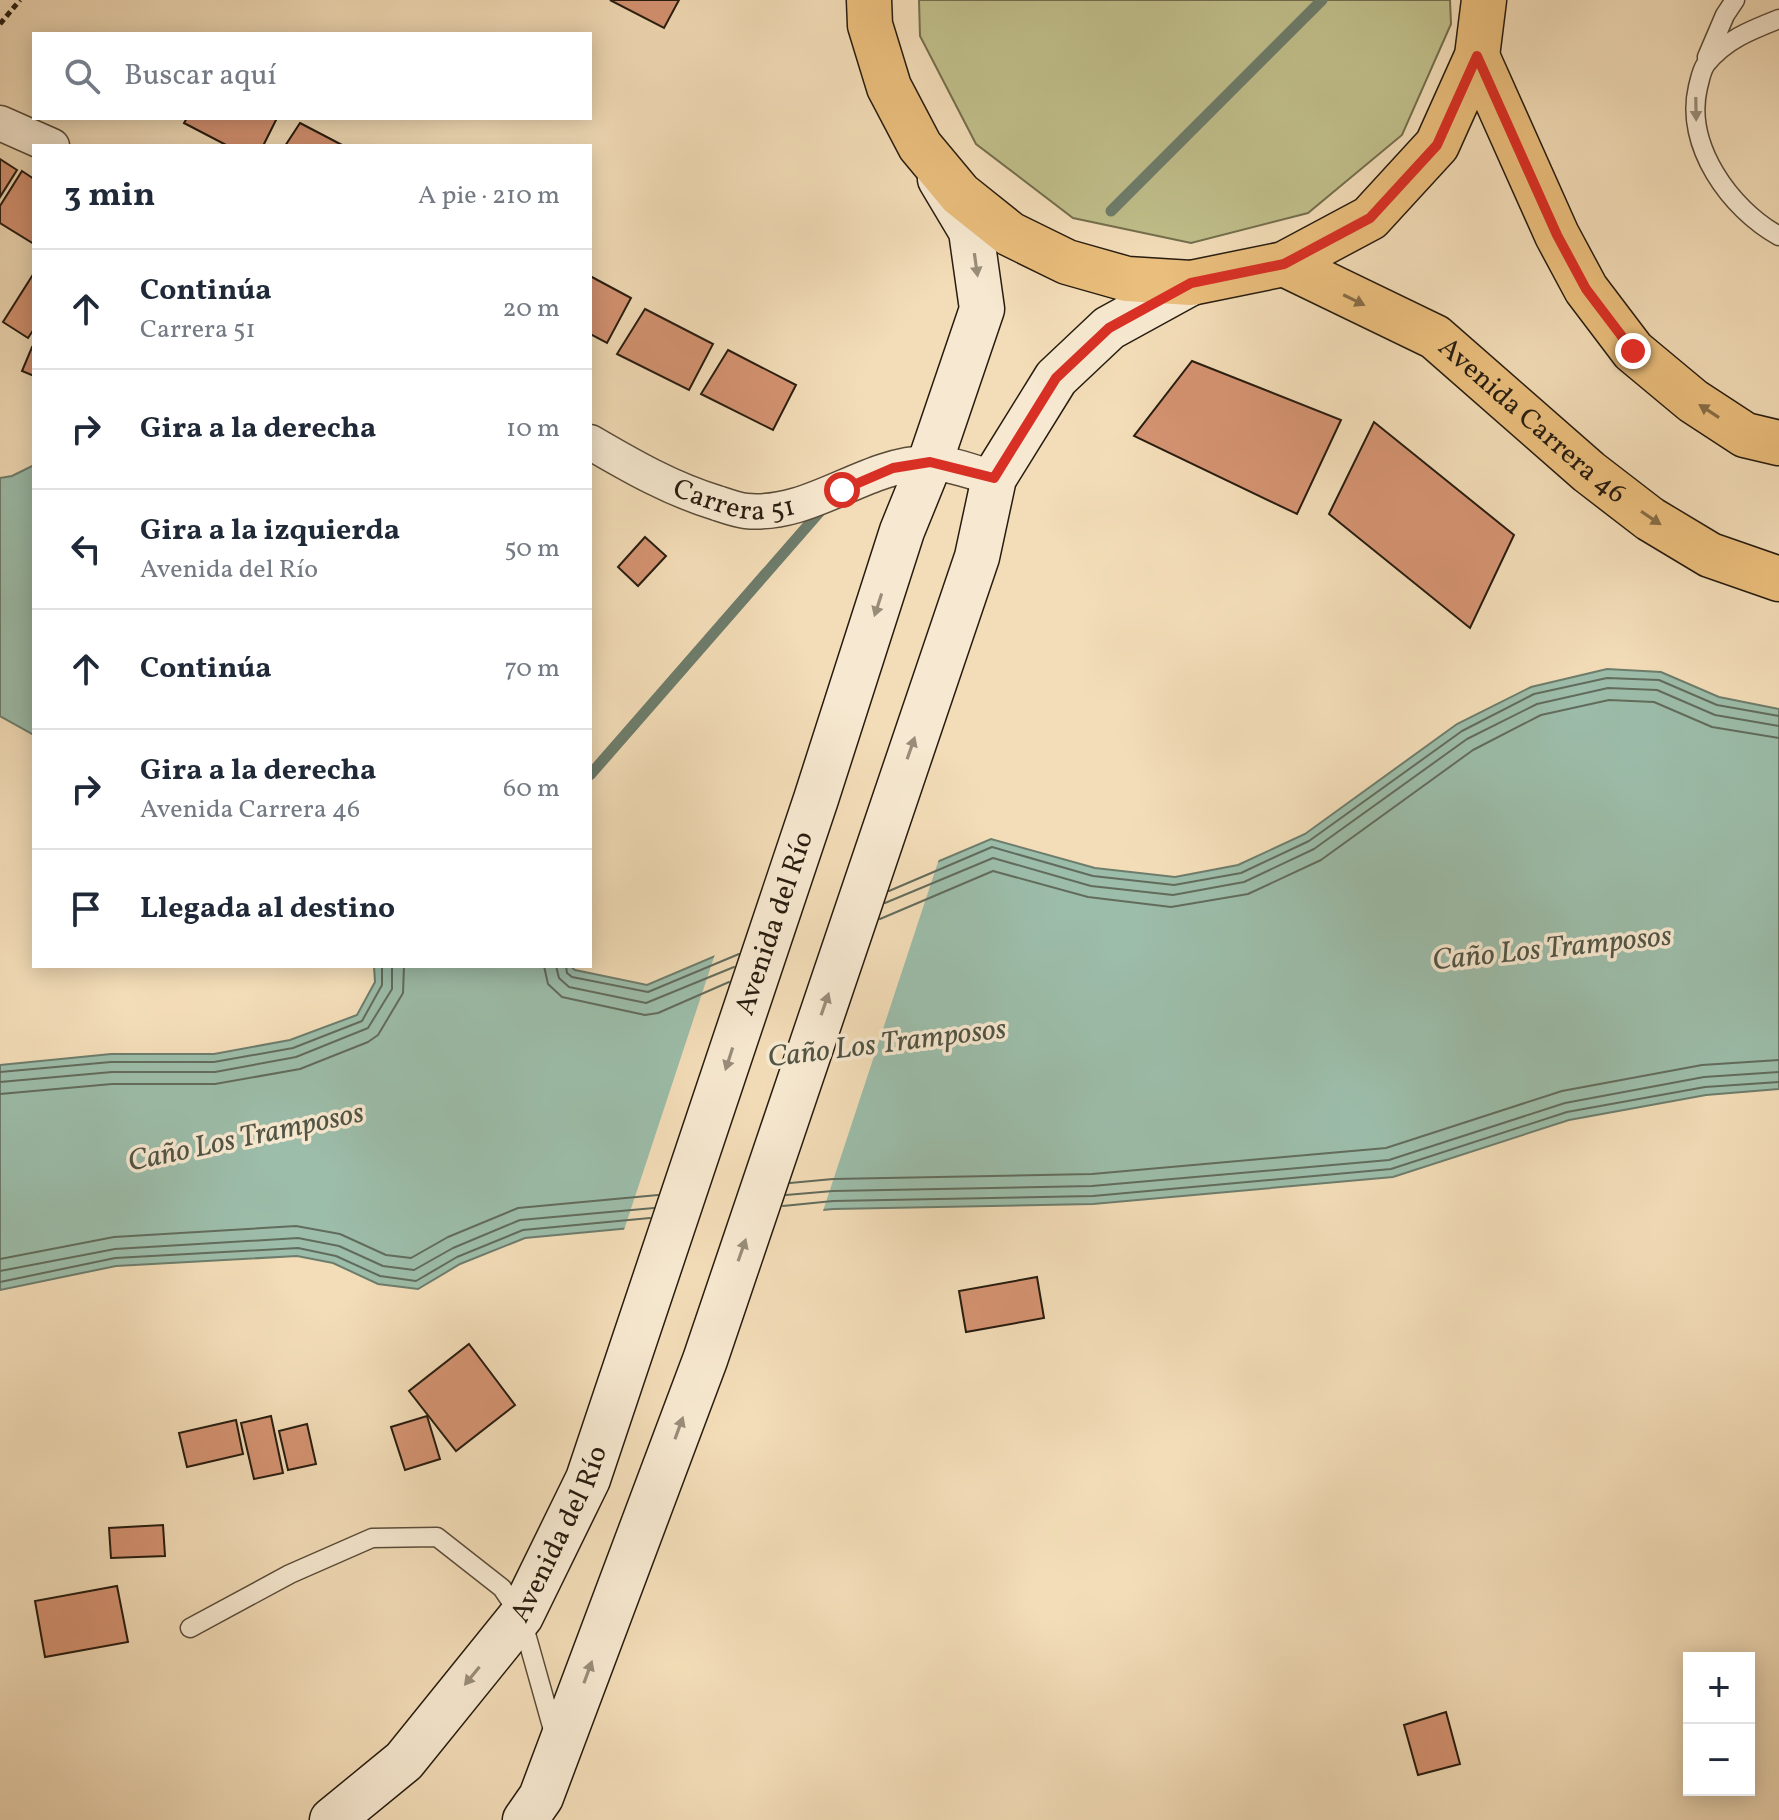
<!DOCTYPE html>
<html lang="es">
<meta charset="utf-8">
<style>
:root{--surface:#fff;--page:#f6f6f7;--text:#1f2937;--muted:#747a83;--line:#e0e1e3}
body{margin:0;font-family:Vollkorn,serif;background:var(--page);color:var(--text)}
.controls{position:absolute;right:24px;bottom:24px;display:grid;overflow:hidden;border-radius:0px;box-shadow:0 4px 20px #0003}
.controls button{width:72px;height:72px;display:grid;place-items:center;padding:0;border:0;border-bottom:2px solid var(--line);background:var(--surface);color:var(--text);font:40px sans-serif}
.stop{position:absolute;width:24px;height:24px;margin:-18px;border:6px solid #d93025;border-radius:50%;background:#fff}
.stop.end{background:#d93025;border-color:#fff;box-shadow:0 2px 8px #0008}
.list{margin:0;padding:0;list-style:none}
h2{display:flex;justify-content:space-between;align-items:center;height:104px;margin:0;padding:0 32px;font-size:34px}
h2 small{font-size:26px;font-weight:400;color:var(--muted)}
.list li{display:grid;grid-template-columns:52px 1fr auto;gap:24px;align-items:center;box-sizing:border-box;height:120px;padding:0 32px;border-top:2px solid var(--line)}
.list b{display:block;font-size:30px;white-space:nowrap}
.list p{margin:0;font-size:26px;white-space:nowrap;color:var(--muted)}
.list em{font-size:26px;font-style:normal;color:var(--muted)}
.icon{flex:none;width:44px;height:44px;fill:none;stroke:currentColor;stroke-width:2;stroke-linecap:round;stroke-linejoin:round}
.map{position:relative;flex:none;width:1779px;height:1820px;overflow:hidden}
.search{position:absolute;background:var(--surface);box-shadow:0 4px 20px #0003;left:32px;top:32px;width:560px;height:88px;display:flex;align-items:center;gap:20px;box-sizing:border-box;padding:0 28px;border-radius:0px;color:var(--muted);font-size:30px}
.panel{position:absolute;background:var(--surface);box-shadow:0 4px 20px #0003;left:32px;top:144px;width:560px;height:824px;border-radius:0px}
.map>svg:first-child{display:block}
</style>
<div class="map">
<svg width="1779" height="1820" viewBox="0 0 1779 1820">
<rect width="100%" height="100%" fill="#f3ddb8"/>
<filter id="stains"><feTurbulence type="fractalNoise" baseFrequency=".0025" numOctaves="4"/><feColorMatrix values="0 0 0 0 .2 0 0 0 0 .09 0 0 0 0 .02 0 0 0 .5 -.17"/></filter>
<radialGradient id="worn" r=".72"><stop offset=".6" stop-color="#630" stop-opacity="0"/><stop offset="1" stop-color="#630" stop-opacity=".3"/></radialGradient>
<path fill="#c0bf8b" stroke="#746e4d" stroke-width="2" d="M919,0H1450L1451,24L1402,135L1308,213L1191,243L1073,218L976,144L920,36Z"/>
<g fill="#9cbdaa" stroke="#6d7d6c" stroke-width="2">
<path d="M34,465V735L0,716V478L12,476Z"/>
<path d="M1607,669L1661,672L1719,697L1779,709V1089L1706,1095L1569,1120L1393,1177L1093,1204L833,1209L525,1238L460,1264L418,1289L378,1284L333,1263L297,1256L116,1266L0,1290V1065L111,1054H214L290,1040L357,1015L375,982L374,966H570L575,970L647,985L991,839L1095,868L1175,877L1238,865L1305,834L1457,724L1531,687Z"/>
</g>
<path fill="#f3ddb8" d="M940,856L822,1214L623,1233L716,951Z"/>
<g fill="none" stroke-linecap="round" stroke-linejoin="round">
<g stroke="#626c5c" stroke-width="2">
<path d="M889,891L992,847L1093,876L1174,885L1241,873L1309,841L1462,731L1534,694L1607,678L1659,680L1717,705L1779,716"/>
<path d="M885,903L993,858L1091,886L1173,895L1244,882L1314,849L1467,739L1537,704L1608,688L1657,690L1715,715L1779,726"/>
<path d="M880,919L993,871L1088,897L1171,907L1248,894L1321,860L1473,750L1541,715L1609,700L1654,702L1712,727L1779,738"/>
<path d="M544,966L548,984L562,997L645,1015L658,1013L729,982"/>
<path d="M556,966L559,978L569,987L646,1003L734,967"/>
<path d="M566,966L567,973L572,977L648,992L739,954"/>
<path d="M0,1072L111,1062H214L293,1048L362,1021L382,985V966"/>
<path d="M0,1082L112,1072H215L296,1057L368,1028L392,989V966"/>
<path d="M0,1094L112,1084H215L300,1069L368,1042L378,1035L403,993L404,966"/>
<path d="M790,1183L833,1179L1092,1174L1386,1148L1562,1091L1702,1065L1779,1060"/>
<path d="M786,1195L833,1191L1092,1186L1389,1160L1565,1103L1704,1077L1779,1072"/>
<path d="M783,1206L833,1201L1093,1196L1391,1169L1567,1112L1705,1087L1779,1082"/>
<path d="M0,1259L114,1237L296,1226L340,1234L386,1255L411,1258L448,1237L518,1208L658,1195"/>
<path d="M0,1271L115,1249L298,1238L339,1246L383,1266L414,1270L453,1248L520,1220L654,1208"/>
<path d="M0,1282L115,1258L298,1248L336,1256L380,1276L416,1281L457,1257L523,1230L650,1218"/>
</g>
<g stroke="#6d7d6c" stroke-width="11">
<path d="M1111,211L1322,0"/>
<path d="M590,775L824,507"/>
</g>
</g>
<g fill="#d59372" stroke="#271c0f" stroke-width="2">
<path d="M610,0H679L664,28Z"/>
<path d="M187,118H277L263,146H228L184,123Z"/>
<path d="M300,123L344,146H285Z"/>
<path d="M0,159L17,170L0,197Z"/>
<path d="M22,171L34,179V244L0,223V206Z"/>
<path d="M34,273V329L28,338L3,322Z"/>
<path d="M590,276L631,298L607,343L590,334Z"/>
<path d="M645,309L713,344L689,390L617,354Z"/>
<path d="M32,347L34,348V376L22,371Z"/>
<path d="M728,350L796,385L773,430L701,394Z"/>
<path d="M1192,361L1341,420L1297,514L1134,436Z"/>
<path d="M1374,422L1514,535L1470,628L1329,514Z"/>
<path d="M645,537L666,556L638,586L618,567Z"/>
<path d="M1037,1277L1044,1318L966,1332L959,1291Z"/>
<path d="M469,1344L515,1405L456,1451L409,1391Z"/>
<path d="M271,1416L283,1473L254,1479L241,1423Z"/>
<path d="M427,1416L440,1459L405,1470L391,1427Z"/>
<path d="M236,1420L243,1454L187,1467L179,1433Z"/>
<path d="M307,1424L316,1464L288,1470L279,1431Z"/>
<path d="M163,1525L165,1556L111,1558L109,1528Z"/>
<path d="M117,1586L128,1642L45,1657L35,1601Z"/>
<path d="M1446,1712L1460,1764L1418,1775L1404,1725Z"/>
</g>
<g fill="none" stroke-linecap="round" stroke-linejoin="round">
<defs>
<g id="service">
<path d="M1779,19C1751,30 1725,40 1706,64C1701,71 1700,80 1698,87C1684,145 1730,209 1779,236"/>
<path d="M1707,57L1725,15L1735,0"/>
<path d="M190,1628L290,1574L372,1538L437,1537L502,1588L521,1616L555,1737"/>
</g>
<g id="minor">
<path d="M0,123L52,146"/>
<path id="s1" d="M590,442C631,466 671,489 717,503C726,506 737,510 746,511C812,517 864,464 928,463C949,462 974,473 994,478"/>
</g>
<g id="secondary">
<path id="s2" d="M332,1820L404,1761L521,1616L588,1479L816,799L902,531L930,462L982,309L971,231L940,179"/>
<path d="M525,1820L541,1797L705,1360L977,557L994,478L1056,378L1109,328L1191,283"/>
</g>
<g id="primary">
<path d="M869,0L870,25L889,87L920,146L960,194L1010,234L1067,262L1127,279L1191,283L1284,264L1370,218L1437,145L1477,56L1484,0"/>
<path d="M1477,56L1557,235L1586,289L1633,351L1693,401L1745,435L1779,443"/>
<path id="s3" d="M1284,264L1435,337L1589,472L1650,519L1710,555L1779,579"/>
</g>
</defs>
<use href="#service" stroke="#5a4c39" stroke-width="21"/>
<use href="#minor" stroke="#5a4c39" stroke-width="37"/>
<use href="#secondary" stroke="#271c0f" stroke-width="47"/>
<use href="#primary" stroke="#271c0f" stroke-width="47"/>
<path stroke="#271c0f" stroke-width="5" stroke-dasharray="6 4" stroke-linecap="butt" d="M0,24L20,0"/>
<use href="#service" stroke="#f7e9d1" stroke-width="18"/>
<use href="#minor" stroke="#f7e9d1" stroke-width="34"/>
<use href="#secondary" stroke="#f7e9d1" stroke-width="44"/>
<use href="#primary" stroke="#eabe7c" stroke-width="44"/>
</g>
<defs><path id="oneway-solid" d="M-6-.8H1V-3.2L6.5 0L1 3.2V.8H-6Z" transform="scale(2)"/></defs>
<g fill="#998d7a">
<use href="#oneway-solid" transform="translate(1696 109) rotate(89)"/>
<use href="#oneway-solid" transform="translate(976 265) rotate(82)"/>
<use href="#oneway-solid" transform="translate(878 605) rotate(108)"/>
<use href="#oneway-solid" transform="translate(911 748) rotate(-71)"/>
<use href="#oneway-solid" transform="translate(825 1004) rotate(-71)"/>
<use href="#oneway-solid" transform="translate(729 1059) rotate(108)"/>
<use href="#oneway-solid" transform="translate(742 1250) rotate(-71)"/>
<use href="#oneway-solid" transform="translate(679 1428) rotate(-70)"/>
<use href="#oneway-solid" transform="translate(588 1672) rotate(-70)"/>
<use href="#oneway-solid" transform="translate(472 1676) rotate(129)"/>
</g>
<g fill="#886d46">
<use href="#oneway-solid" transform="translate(1354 300) rotate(26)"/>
<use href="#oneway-solid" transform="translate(1709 411) rotate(-147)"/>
<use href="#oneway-solid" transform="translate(1651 518) rotate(34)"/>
</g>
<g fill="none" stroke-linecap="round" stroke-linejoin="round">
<path stroke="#d93025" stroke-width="10" d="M842,490L893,468L930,462L994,478L1056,378L1109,328L1191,283L1284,264L1370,218L1437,145L1477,56L1557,235L1586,289L1633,351"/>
</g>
<g text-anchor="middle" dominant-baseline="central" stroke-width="7" stroke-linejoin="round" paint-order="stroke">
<g font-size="28" fill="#271c0f" stroke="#f7e9d1">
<text stroke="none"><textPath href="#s3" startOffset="296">Avenida Carrera 46</textPath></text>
<text stroke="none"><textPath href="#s1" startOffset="158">Carrera 51</textPath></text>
<text stroke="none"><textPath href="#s2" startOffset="1018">Avenida del Río</textPath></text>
<text stroke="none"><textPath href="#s2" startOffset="370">Avenida del Río</textPath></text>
</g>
<g font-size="30" font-style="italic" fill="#505445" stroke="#f7e9d1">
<text transform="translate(1552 949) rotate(-6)">Caño Los Tramposos</text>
<text transform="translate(887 1044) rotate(-7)">Caño Los Tramposos</text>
<text transform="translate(246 1138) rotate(-12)">Caño Los Tramposos</text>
</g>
</g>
<rect width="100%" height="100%" filter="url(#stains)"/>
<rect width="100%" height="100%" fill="url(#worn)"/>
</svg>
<div class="controls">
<button>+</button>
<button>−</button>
</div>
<div class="stop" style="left:842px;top:490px"></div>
<div class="stop end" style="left:1633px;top:351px"></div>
<div class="search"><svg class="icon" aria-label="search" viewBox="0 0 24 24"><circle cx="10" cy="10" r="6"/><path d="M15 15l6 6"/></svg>Buscar aquí</div>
<section class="panel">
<h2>3 min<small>A pie · 210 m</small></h2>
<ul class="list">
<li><svg class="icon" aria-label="ahead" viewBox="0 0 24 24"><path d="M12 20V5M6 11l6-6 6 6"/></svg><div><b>Continúa</b><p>Carrera 51</p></div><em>20 m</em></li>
<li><svg class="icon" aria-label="right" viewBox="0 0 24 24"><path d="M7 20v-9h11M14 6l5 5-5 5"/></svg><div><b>Gira a la derecha</b></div><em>10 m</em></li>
<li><svg class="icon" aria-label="left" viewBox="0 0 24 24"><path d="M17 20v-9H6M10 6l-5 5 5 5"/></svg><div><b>Gira a la izquierda</b><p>Avenida del Río</p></div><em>50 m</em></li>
<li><svg class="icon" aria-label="ahead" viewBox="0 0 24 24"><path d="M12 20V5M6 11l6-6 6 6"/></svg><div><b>Continúa</b></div><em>70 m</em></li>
<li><svg class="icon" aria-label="right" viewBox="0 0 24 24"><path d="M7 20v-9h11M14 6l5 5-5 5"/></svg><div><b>Gira a la derecha</b><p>Avenida Carrera 46</p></div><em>60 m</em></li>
<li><svg class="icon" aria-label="arrive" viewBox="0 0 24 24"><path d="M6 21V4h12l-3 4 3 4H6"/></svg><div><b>Llegada al destino</b></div></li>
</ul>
</section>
</div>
